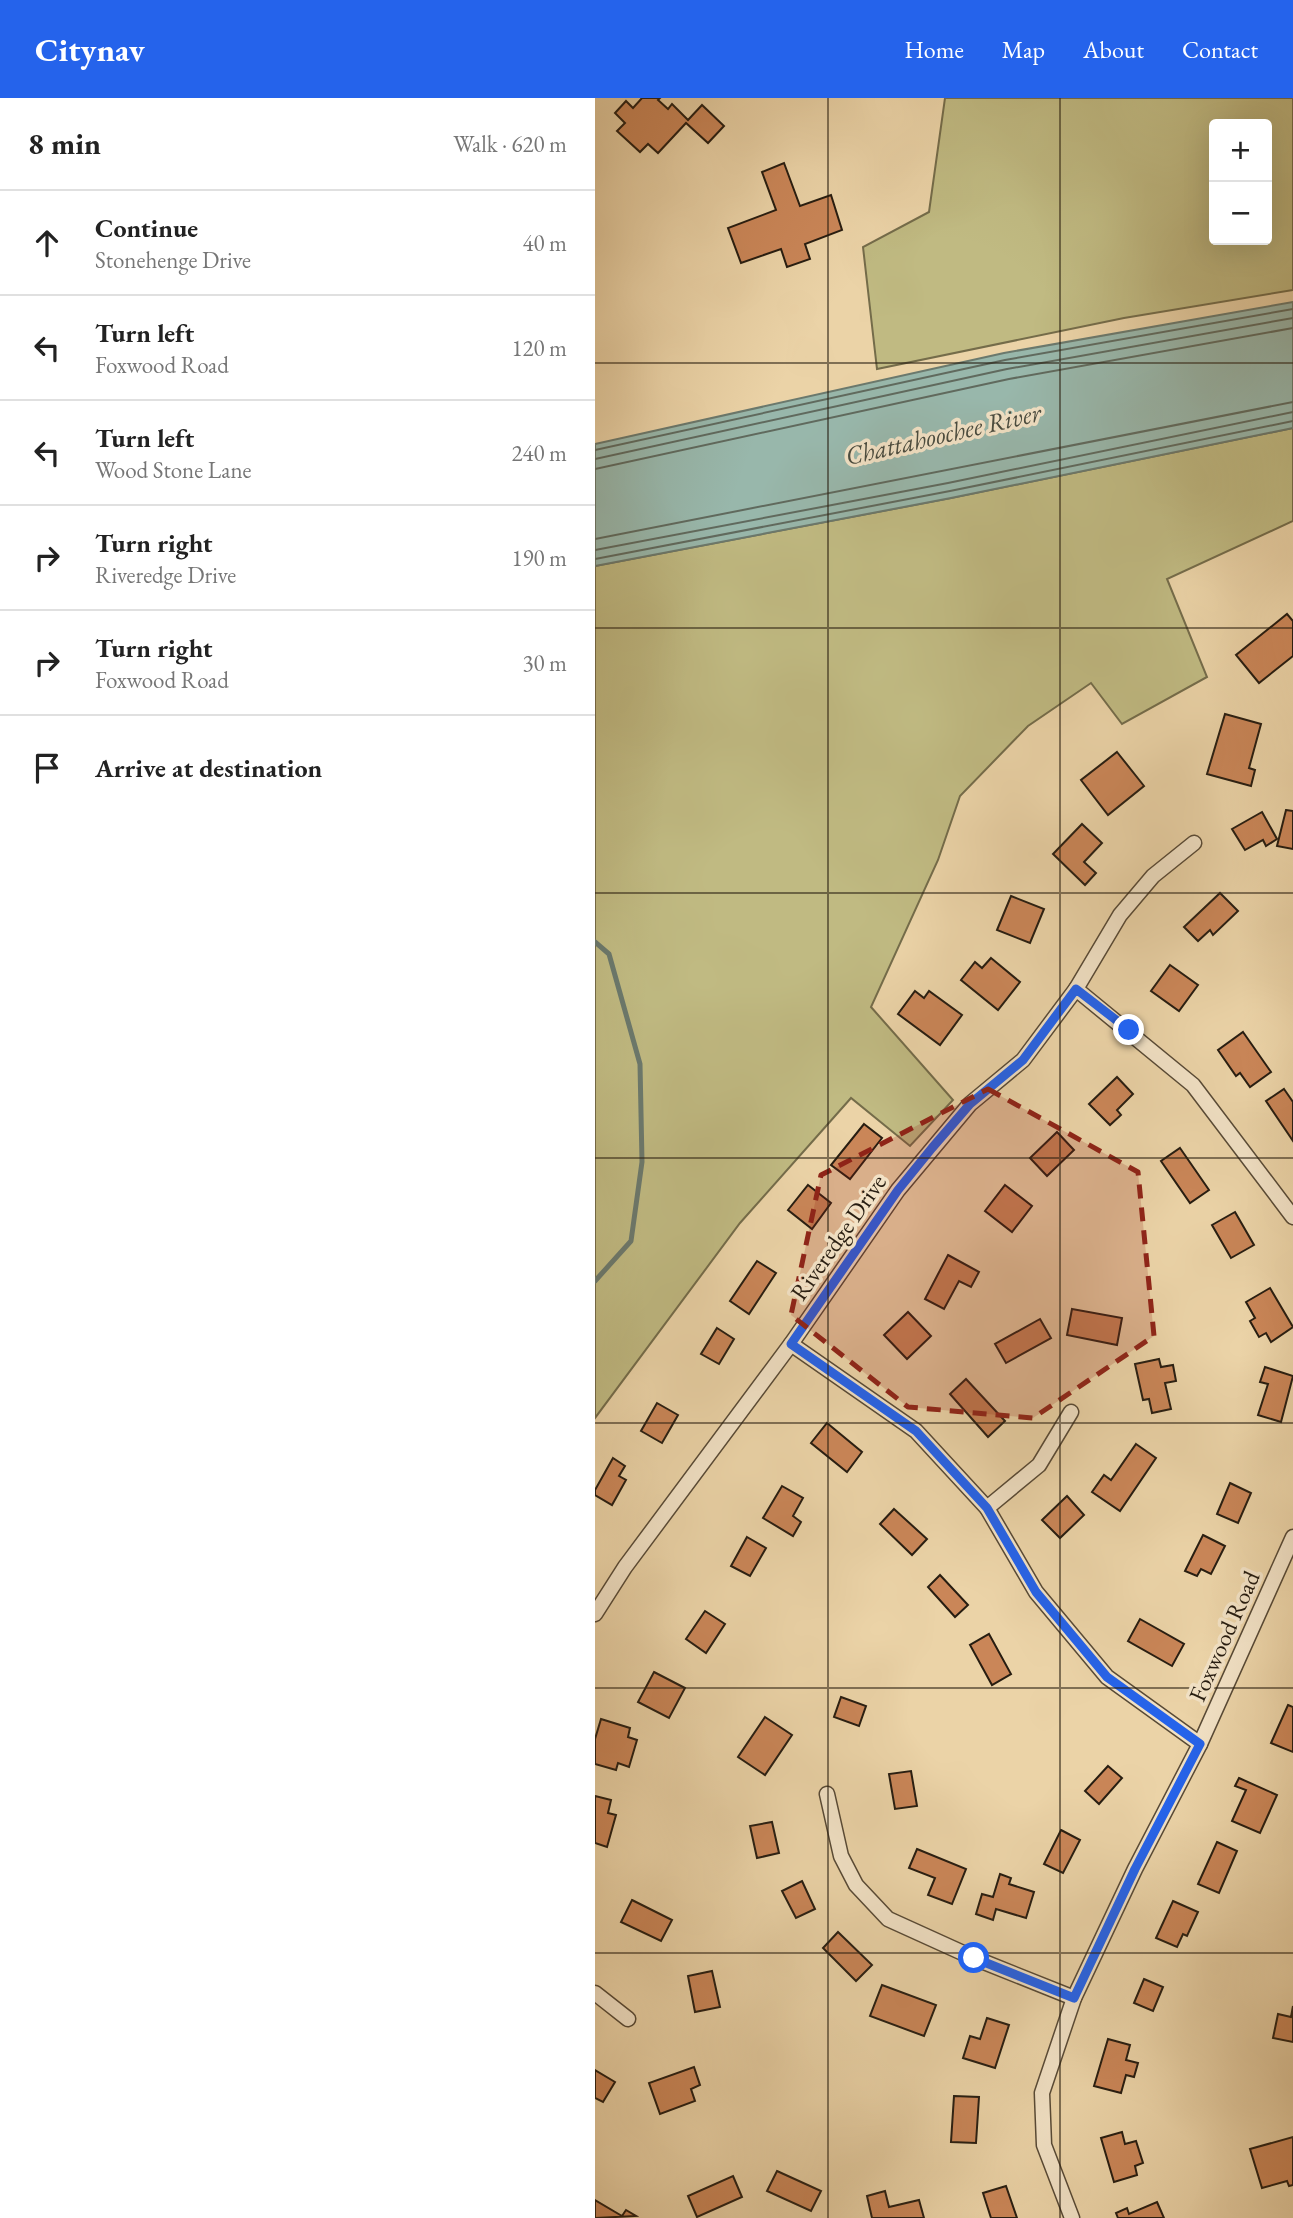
<!DOCTYPE html>
<meta charset="utf-8">
<style>
:root{--surface:#fff;--page:#f2f2f2;--text:#222;--muted:#767676;--line:#e0e0e0;--accent:#2563eb}
body{margin:0;font-family:"EB Garamond",serif;background:var(--page);color:var(--text)}
.controls{position:absolute;right:21px;top:21px;display:grid;overflow:hidden;border-radius:7px;box-shadow:0 7px 28px #0002}
.controls button{width:63px;height:63px;display:grid;place-items:center;padding:0;border:0;border-bottom:2px solid var(--line);background:var(--surface);color:var(--text);font:35px sans-serif}
.stop{position:absolute;width:21px;height:21px;margin:-16px;border:5px solid #2563eb;border-radius:50%;background:#fff}
.stop.end{background:#2563eb;border-color:#fff;box-shadow:0 2px 7px #0008}
.list{margin:0;padding:0;list-style:none}
h2{display:flex;justify-content:space-between;align-items:center;height:91px;margin:0;padding:0 28px;font-size:30px}
h2 small{font-size:23px;font-weight:400;color:var(--muted)}
.list li{display:grid;grid-template-columns:46px 1fr auto;gap:21px;align-items:center;box-sizing:border-box;height:105px;padding:0 28px;border-top:2px solid var(--line)}
.list b{display:block;font-size:26px;white-space:nowrap}
.list p{margin:0;font-size:23px;white-space:nowrap;color:var(--muted)}
.list em{font-size:23px;font-style:normal;color:var(--muted)}
.icon{flex:none;width:38px;height:38px;fill:none;stroke:currentColor;stroke-width:2;stroke-linecap:round;stroke-linejoin:round}
.map{position:relative;flex:none;width:698px;height:2120px;overflow:hidden}
header{display:flex;align-items:center;gap:42px;box-sizing:border-box;height:98px;padding:0 35px;background:var(--accent);color:#fff}
header strong{font-size:33px}
nav{display:flex;gap:38px;margin-inline-start:auto;font-size:24px}
main{display:flex}
aside{flex:1;background:var(--surface)}
.map>svg:first-child{display:block}
</style>
<header>
<strong>Citynav</strong>
<nav><a>Home</a><a>Map</a><a>About</a><a>Contact</a></nav>
</header>
<main>
<aside>
<h2>8 min<small>Walk · 620 m</small></h2>
<ul class="list">
<li><svg class="icon" aria-label="ahead" viewBox="0 0 24 24"><path d="M12 20V5M6 11l6-6 6 6"/></svg><div><b>Continue</b><p>Stonehenge Drive</p></div><em>40 m</em></li>
<li><svg class="icon" aria-label="left" viewBox="0 0 24 24"><path d="M17 20v-9H6M10 6l-5 5 5 5"/></svg><div><b>Turn left</b><p>Foxwood Road</p></div><em>120 m</em></li>
<li><svg class="icon" aria-label="left" viewBox="0 0 24 24"><path d="M17 20v-9H6M10 6l-5 5 5 5"/></svg><div><b>Turn left</b><p>Wood Stone Lane</p></div><em>240 m</em></li>
<li><svg class="icon" aria-label="right" viewBox="0 0 24 24"><path d="M7 20v-9h11M14 6l5 5-5 5"/></svg><div><b>Turn right</b><p>Riveredge Drive</p></div><em>190 m</em></li>
<li><svg class="icon" aria-label="right" viewBox="0 0 24 24"><path d="M7 20v-9h11M14 6l5 5-5 5"/></svg><div><b>Turn right</b><p>Foxwood Road</p></div><em>30 m</em></li>
<li><svg class="icon" aria-label="arrive" viewBox="0 0 24 24"><path d="M6 21V4h12l-3 4 3 4H6"/></svg><div><b>Arrive at destination</b></div></li>
</ul>
</aside>
<div class="map">
<svg width="698" height="2120" viewBox="0 0 698 2120">
<rect width="100%" height="100%" fill="#ebd3a7"/>
<filter id="stains"><feTurbulence type="fractalNoise" baseFrequency=".00286" numOctaves="4"/><feColorMatrix values="0 0 0 0 .2 0 0 0 0 .09 0 0 0 0 .02 0 0 0 .5 -.17"/></filter>
<radialGradient id="worn" r=".72"><stop offset=".6" stop-color="#630" stop-opacity="0"/><stop offset="1" stop-color="#630" stop-opacity=".3"/></radialGradient>
<g fill="#c0ba82" stroke="#746c4a" stroke-width="2" fill-rule="evenodd">
<path d="M350,0H698V192L529,220L282,271L268,149L334,114ZM672,26V142H619V26Z"/>
<path d="M698,330V423L572,481L612,579L527,626L496,585L433,628L365,698L343,762L276,909L358,1002L315,1048L256,1000L145,1125L0,1320V468L356,400Z"/>
</g>
<path fill="#98b7ab" stroke="#6b796d" stroke-width="2" d="M698,204V330L356,400L0,468V346L409,255Z"/>
<g fill="none" stroke-linecap="round" stroke-linejoin="round">
<g stroke="#606a5e" stroke-width="2">
<path d="M0,352L410,262L698,211"/>
<path d="M0,361L412,271L698,220"/>
<path d="M0,371L414,281L698,230"/>
<path d="M0,441L698,304"/>
<path d="M0,452L353,385L698,314"/>
<path d="M0,461L355,393L698,323"/>
</g>
<path stroke="#6b796d" stroke-width="5" d="M0,844L14,856L45,966L47,1064L36,1143L0,1183"/>
</g>
<g fill="#ca8658" stroke="#271d11" stroke-width="2">
<path d="M47,0H65L63,2L73,11L77,6L93,22L107,7L129,28L113,45L91,25L63,55L53,46L45,54L22,33L30,25L20,15L31,3L38,10Z"/>
<path d="M189,65L205,108L236,97L247,132L210,146L215,161L192,169L186,151L146,165L133,130L181,112L167,74Z"/>
<path d="M692,516L698,523V558L664,585L641,557Z"/>
<path d="M630,616L666,626L654,670L660,672L656,688L612,676Z"/>
<path d="M522,654L549,688L513,717L486,682Z"/>
<path d="M691,712L698,713V751L682,748Z"/>
<path d="M667,714L682,741L671,748L668,742L650,752L637,731Z"/>
<path d="M487,726L507,745L489,764L501,775L490,787L458,756Z"/>
<path d="M625,795L643,813L618,837L615,832L603,843L589,829Z"/>
<path d="M416,798L449,811L435,845L402,832Z"/>
<path d="M396,860L425,884L403,912L366,882L380,864L387,870Z"/>
<path d="M575,867L603,887L584,913L556,893Z"/>
<path d="M320,893L329,900L334,893L367,917L345,947L303,916Z"/>
<path d="M648,934L676,974L655,989L645,975L641,978L623,952Z"/>
<path d="M522,979L538,996L522,1012L526,1017L515,1027L494,1006Z"/>
<path d="M689,991L698,1004V1043L671,1003Z"/>
<path d="M269,1026L287,1040L255,1081L236,1067Z"/>
<path d="M462,1034L479,1052L452,1078L435,1060Z"/>
<path d="M585,1050L614,1092L595,1105L566,1063Z"/>
<path d="M213,1087L236,1105L217,1131L193,1112Z"/>
<path d="M410,1087L437,1108L417,1134L390,1113Z"/>
<path d="M640,1114L659,1147L636,1160L617,1127Z"/>
<path d="M353,1157L384,1174L376,1189L364,1183L349,1211L330,1201Z"/>
<path d="M162,1163L181,1175L154,1216L135,1203Z"/>
<path d="M675,1190L698,1229L676,1244L671,1235L664,1239L655,1223L660,1220L651,1204Z"/>
<path d="M477,1211L527,1220L522,1247L472,1237Z"/>
<path d="M313,1214L336,1238L312,1261L289,1237Z"/>
<path d="M445,1221L456,1240L411,1265L400,1246Z"/>
<path d="M122,1230L139,1241L124,1266L106,1256Z"/>
<path d="M564,1261L566,1269L578,1267L581,1283L570,1285L576,1311L557,1315L554,1301L548,1302L540,1266Z"/>
<path d="M670,1269L698,1278L686,1324L663,1317L673,1286L665,1284Z"/>
<path d="M371,1281L410,1323L393,1339L355,1296Z"/>
<path d="M62,1305L83,1317L67,1345L46,1333Z"/>
<path d="M232,1325L267,1354L252,1374L216,1345Z"/>
<path d="M541,1346L561,1360L525,1413L497,1394L509,1377L516,1382Z"/>
<path d="M18,1360L30,1368L24,1378L31,1382L17,1407L0,1397V1392Z"/>
<path d="M635,1385L656,1395L643,1425L622,1416Z"/>
<path d="M187,1388L208,1400L198,1418L206,1424L198,1438L168,1420Z"/>
<path d="M472,1398L489,1417L465,1440L447,1422Z"/>
<path d="M299,1411L332,1441L317,1457L285,1426Z"/>
<path d="M608,1437L630,1448L616,1476L606,1471L602,1478L590,1473Z"/>
<path d="M152,1439L171,1450L155,1478L136,1468Z"/>
<path d="M345,1477L373,1507L360,1519L333,1489Z"/>
<path d="M110,1513L130,1526L111,1555L91,1541Z"/>
<path d="M545,1521L589,1546L577,1568L533,1543Z"/>
<path d="M394,1536L416,1576L397,1587L375,1547Z"/>
<path d="M59,1574L90,1590L74,1620L43,1604Z"/>
<path d="M246,1599L271,1608L264,1628L239,1619Z"/>
<path d="M693,1607L698,1609V1654L676,1645Z"/>
<path d="M170,1619L197,1637L170,1677L143,1659Z"/>
<path d="M6,1621L35,1630L33,1639L42,1642L34,1669L23,1665L21,1672L0,1666V1641Z"/>
<path d="M513,1668L527,1680L504,1706L490,1693Z"/>
<path d="M316,1673L322,1708L300,1711L294,1676Z"/>
<path d="M644,1680L682,1697L665,1735L637,1723L651,1692L640,1688Z"/>
<path d="M0,1698L16,1702L13,1715L21,1717L12,1749L0,1745Z"/>
<path d="M177,1724L184,1755L162,1760L155,1728Z"/>
<path d="M466,1732L485,1742L468,1775L449,1766Z"/>
<path d="M622,1744L642,1753L624,1795L603,1786Z"/>
<path d="M322,1751L371,1771L357,1806L333,1797L340,1780L314,1770Z"/>
<path d="M405,1776L416,1780L414,1786L439,1794L431,1820L401,1811L398,1822L381,1816L387,1796L398,1799Z"/>
<path d="M207,1783L220,1811L201,1820L187,1793Z"/>
<path d="M37,1802L77,1822L66,1843L26,1824Z"/>
<path d="M578,1803L603,1814L592,1838L588,1836L582,1849L561,1840Z"/>
<path d="M243,1834L277,1867L261,1883L228,1850Z"/>
<path d="M117,1873L125,1909L100,1914L93,1878Z"/>
<path d="M549,1881L568,1889L558,1913L539,1905Z"/>
<path d="M287,1887L341,1907L329,1938L275,1918Z"/>
<path d="M698,1908V1944L678,1940L683,1916L696,1919Z"/>
<path d="M392,1920L414,1927L400,1970L368,1960L375,1938L385,1941Z"/>
<path d="M513,1941L535,1947L531,1962L543,1965L539,1979L531,1977L526,1995L499,1988Z"/>
<path d="M99,1969L105,1987L96,1991L100,2003L65,2016L54,1985Z"/>
<path d="M0,1972L20,1984L8,2004L0,2000Z"/>
<path d="M359,1998L384,1999L381,2045L356,2044Z"/>
<path d="M527,2034L530,2046L541,2043L548,2065L540,2068L542,2077L519,2084L506,2040Z"/>
<path d="M698,2039V2087L694,2088L692,2083L667,2090L655,2051Z"/>
<path d="M182,2073L226,2093L216,2113L172,2093Z"/>
<path d="M138,2078L147,2099L102,2119L93,2098Z"/>
<path d="M411,2088L422,2120H396L388,2095Z"/>
<path d="M290,2093L294,2109L324,2102L329,2120H277L272,2098Z"/>
<path d="M0,2102L27,2118L31,2112L41,2118L0,2120Z"/>
<path d="M562,2104L569,2120H523L521,2115L532,2110L534,2116Z"/>
</g>
<g fill="none" stroke-linecap="round" stroke-linejoin="round">
<defs>
<g id="minor">
<path d="M481,891L598,987L698,1119"/>
<path d="M196,1246L321,1333L392,1410L441,1494L512,1579L605,1646"/>
<path d="M392,1410L444,1367L476,1314"/>
<path d="M0,1516L30,1469L196,1246L303,1092L375,1006L428,962L481,891L525,817L558,778L599,745"/>
<path d="M232,1696L246,1758L261,1787L293,1821L379,1860L479,1900"/>
<path d="M0,1895L33,1921"/>
<path d="M477,2120L449,2047L447,1995L479,1900L540,1771L605,1646L698,1439"/>
</g>
</defs>
<use href="#minor" stroke="#584a36" stroke-width="17"/>
<use href="#minor" stroke="#f2e2c6" stroke-width="14"/>
</g>
<g fill="none" stroke-linecap="round" stroke-linejoin="round">
<path stroke="#2563eb" stroke-width="9" d="M379,1860L479,1900L540,1771L605,1646L512,1579L441,1494L392,1410L321,1333L196,1246L303,1092L337,1050L375,1006L428,962L481,891L534,932"/>
</g>
<path fill="#8f2418" fill-opacity="0.2" stroke="#8f2418" stroke-width="5" stroke-dasharray="14 9" stroke-linejoin="round" d="M393,991L543,1074L559,1238L438,1320L313,1309L196,1217L226,1077Z"/>
<path fill="none" stroke="#271d11" stroke-width="2" stroke-opacity="0.55" d="M233,0V2120M465,0V2120M0,265H698M0,530H698M0,795H698M0,1060H698M0,1325H698M0,1590H698M0,1855H698"/>
<g text-anchor="middle" dominant-baseline="central" stroke-width="7" stroke-linejoin="round" paint-order="stroke">
<g font-size="24" fill="#271d11" stroke="#f2e2c6">
<text transform="translate(243 1139) rotate(-55)">Riveredge Drive</text>
<text transform="translate(629 1538) rotate(-66)">Foxwood Road</text>
</g>
<g font-size="26" font-style="italic" fill="#494b3f" stroke="#f2e2c6">
<text transform="translate(348 336) rotate(-13)">Chattahoochee River</text>
</g>
</g>
<rect width="100%" height="100%" filter="url(#stains)"/>
<rect width="100%" height="100%" fill="url(#worn)"/>
</svg>
<div class="controls">
<button>+</button>
<button>−</button>
</div>
<div class="stop" style="left:379px;top:1860px"></div>
<div class="stop end" style="left:534px;top:932px"></div>
</div>
</main>
